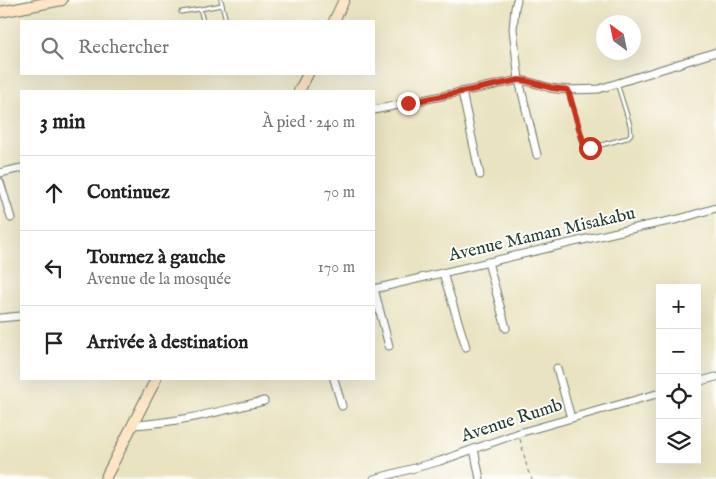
<!DOCTYPE html>
<html lang="fr">
<meta charset="utf-8">
<style>
:root{--surface:#fff;--page:#f6f6f6;--text:#222;--muted:#767676;--line:#e0e0e0}
body{margin:0;font-family:"IM FELL English",serif;background:var(--page);color:var(--text)}
.controls{position:absolute;right:15px;bottom:15px;display:grid;overflow:hidden;border-radius:0px;box-shadow:0 5px 20px #0002}
.controls button{width:45px;height:45px;display:grid;place-items:center;padding:0;border:0;border-bottom:1px solid var(--line);background:var(--surface);color:var(--text);font:25px sans-serif}
.compass{position:absolute;left:596px;top:15px;width:45px;height:45px;border-radius:50%;background:var(--surface);box-shadow:0 5px 20px #0002;rotate:327deg}
.stop{position:absolute;width:15px;height:15px;margin:-11px;border:4px solid #c8321e;border-radius:50%;background:#fff}
.stop.end{background:#c8321e;border-color:#fff;box-shadow:0 1px 5px #0008}
.list{margin:0;padding:0;list-style:none}
h2{display:flex;justify-content:space-between;align-items:center;height:65px;margin:0;padding:0 20px;font-size:21px}
h2 small{font-size:16px;font-weight:400;color:var(--muted)}
.list li{display:grid;grid-template-columns:32px 1fr auto;gap:15px;align-items:center;box-sizing:border-box;height:75px;padding:0 20px;border-top:1px solid var(--line)}
.list b{display:block;font-size:19px;white-space:nowrap}
.list p{margin:0;font-size:16px;white-space:nowrap;color:var(--muted)}
.list em{font-size:16px;font-style:normal;color:var(--muted)}
.icon{flex:none;width:28px;height:28px;fill:none;stroke:currentColor;stroke-width:2;stroke-linecap:round;stroke-linejoin:round}
.map{position:relative;flex:none;width:716px;height:479px;overflow:hidden}
.search{position:absolute;background:var(--surface);box-shadow:0 5px 20px #0002;left:20px;top:20px;width:355px;height:55px;display:flex;align-items:center;gap:12px;box-sizing:border-box;padding:0 18px;border-radius:0px;color:var(--muted);font-size:19px}
.panel{position:absolute;background:var(--surface);box-shadow:0 5px 20px #0002;left:20px;top:90px;width:355px;height:290px;border-radius:0px}
.map>svg:first-child{display:block}
</style>
<div class="map">
<svg width="716" height="479" viewBox="0 0 716 479">
<rect width="100%" height="100%" fill="#fdfcf7"/>
<filter id="ink" filterUnits="userSpaceOnUse"><feTurbulence type="fractalNoise" baseFrequency=".02" numOctaves="2"/><feDisplacementMap in="SourceGraphic" scale="10" xChannelSelector="R" yChannelSelector="G"/><feConvolveMatrix kernelMatrix="1 2 1 2 8 2 1 2 1" color-interpolation-filters="sRGB"/></filter>
<filter id="wash" filterUnits="userSpaceOnUse"><feTurbulence type="fractalNoise" baseFrequency=".0096" numOctaves="4" result="noise"/><feDisplacementMap in="SourceGraphic" scale="20" xChannelSelector="R" yChannelSelector="G"/><feGaussianBlur stdDeviation="1.12" result="paint"/><feColorMatrix in="noise" values="0 0 0 0 0 0 0 0 0 0 0 0 0 0 0 0 0 1.4 0 .05"/><feComposite in="paint" operator="in"/></filter>
<g filter="url(#wash)">
<rect width="100%" height="100%" fill="#eae3c1"/>
</g>
<g filter="url(#ink)">
<g fill="none" stroke-linecap="round" stroke-linejoin="round">
<defs>
<g id="lane">
<path d="M221,0L226,21"/>
<path d="M181,12L200,9"/>
<path d="M203,21L200,9L222,5"/>
<path d="M568,90L584,145L587,148H590L627,138L631,134L630,125L617,83"/>
</g>
<g id="street">
<path d="M517,0L515,8L513,29L519,80L537,155"/>
<path d="M462,92L480,175"/>
<path d="M374,110L519,80C530,81 540,85 550,88C566,91 583,90 599,89L716,52"/>
<path d="M0,173L21,168"/>
<path d="M0,182L11,218"/>
<path d="M488,262L506,328"/>
<path d="M443,273L466,347"/>
<path d="M374,289L621,231L679,219L716,208"/>
<path d="M374,289L389,346"/>
<path d="M0,318L21,316"/>
<path d="M557,368L571,418"/>
<path d="M334,379L342,406"/>
<path d="M697,382L716,377"/>
<path d="M133,425C178,423 220,411 264,401"/>
<path d="M474,449L480,479"/>
<path d="M374,479L440,461L519,433L660,393"/>
</g>
<g id="secondary">
<path d="M0,12L62,0"/>
<path d="M334,21L344,0"/>
<path d="M299,91L308,74"/>
<path d="M105,479L156,379"/>
</g>
</defs>
<use href="#lane" stroke="#667765" stroke-width="5"/>
<use href="#street" stroke="#667765" stroke-width="9"/>
<use href="#secondary" stroke="#667765" stroke-width="12"/>
<path stroke="#667765" stroke-width="1" stroke-dasharray="4 4" stroke-linecap="butt" d="M520,439L528,471L532,479"/>
<use href="#lane" stroke="#fff" stroke-width="3"/>
<use href="#street" stroke="#fff" stroke-width="7"/>
<use href="#secondary" stroke="#fde5c5" stroke-width="10"/>
</g>
</g>
<g fill="none" stroke-linecap="round" stroke-linejoin="round" filter="url(#ink)">
<path stroke="#c8321e" stroke-width="6" d="M408,103L519,80L527,81L552,88L568,90L584,145L587,148H590"/>
</g>
<g text-anchor="middle" dominant-baseline="central" stroke-width="4" stroke-linejoin="round" paint-order="stroke">
<g font-size="18" fill="#1f3d34" stroke="#fdfcf7">
<text transform="translate(542 235) rotate(-13)">Avenue Maman Misakabu</text>
<text transform="translate(512 421) rotate(-18)">Avenue Rumb</text>
</g>
</g>
</svg>
<div class="controls">
<button>+</button>
<button>−</button>
<button><svg class="icon" aria-label="locate" viewBox="0 0 24 24"><circle cx="12" cy="12" r="6"/><path d="M12 2v4M12 18v4M2 12h4M18 12h4"/></svg></button>
<button><svg class="icon" aria-label="layers" viewBox="0 0 24 24"><path d="M12 4l9 5-9 5-9-5zM3 14l9 5 9-5"/></svg></button>
</div>
<svg class="compass" viewBox="-18 -18 36 36"><path d="M0-13l5 13h-10z" fill="#e53935"/><path d="M0 13l5-13h-10z" fill="#767676"/></svg>
<div class="stop" style="left:590px;top:148px"></div>
<div class="stop end" style="left:408px;top:103px"></div>
<div class="search"><svg class="icon" aria-label="search" viewBox="0 0 24 24"><circle cx="10" cy="10" r="6"/><path d="M15 15l6 6"/></svg>Rechercher</div>
<section class="panel">
<h2>3 min<small>À pied · 240 m</small></h2>
<ul class="list">
<li><svg class="icon" aria-label="ahead" viewBox="0 0 24 24"><path d="M12 20V5M6 11l6-6 6 6"/></svg><div><b>Continuez</b></div><em>70 m</em></li>
<li><svg class="icon" aria-label="left" viewBox="0 0 24 24"><path d="M17 20v-9H6M10 6l-5 5 5 5"/></svg><div><b>Tournez à gauche</b><p>Avenue de la mosquée</p></div><em>170 m</em></li>
<li><svg class="icon" aria-label="arrive" viewBox="0 0 24 24"><path d="M6 21V4h12l-3 4 3 4H6"/></svg><div><b>Arrivée à destination</b></div></li>
</ul>
</section>
</div>
